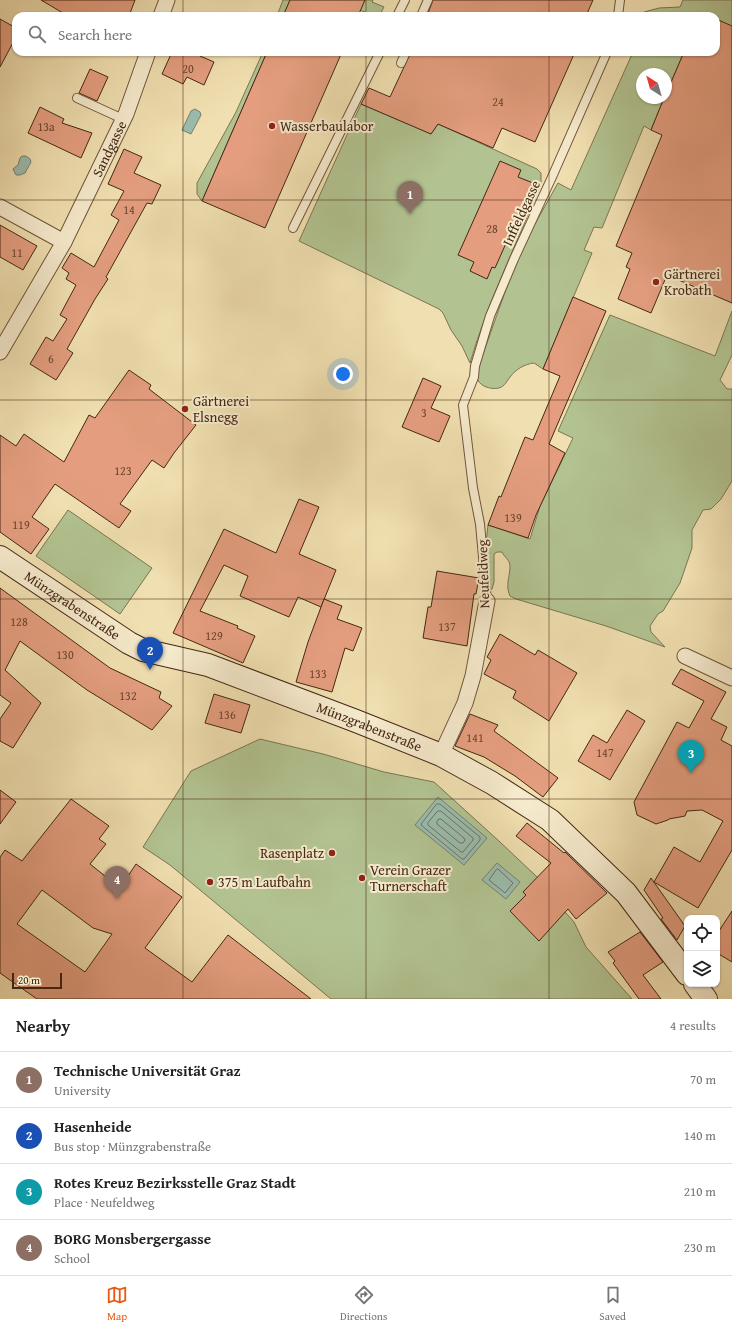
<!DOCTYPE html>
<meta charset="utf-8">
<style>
:root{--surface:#fff;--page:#f2f2f2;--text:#222;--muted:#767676;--line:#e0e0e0;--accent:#ea580c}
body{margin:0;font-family:"Gentium Book Plus",serif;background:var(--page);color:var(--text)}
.controls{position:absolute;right:12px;bottom:12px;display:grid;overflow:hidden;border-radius:8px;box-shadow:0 1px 3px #0004}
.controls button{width:36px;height:36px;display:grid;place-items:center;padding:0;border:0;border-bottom:1px solid var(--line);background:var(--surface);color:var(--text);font:20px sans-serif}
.compass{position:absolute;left:636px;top:68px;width:36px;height:36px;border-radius:50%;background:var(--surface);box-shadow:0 1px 3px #0004;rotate:323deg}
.scale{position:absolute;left:12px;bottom:10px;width:50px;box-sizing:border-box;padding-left:4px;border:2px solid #452714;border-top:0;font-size:11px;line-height:14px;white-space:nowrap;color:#452714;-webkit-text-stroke:3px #f5eacc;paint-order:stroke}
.you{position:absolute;left:343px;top:374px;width:14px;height:14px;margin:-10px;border:3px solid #fff;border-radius:50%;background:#1a73e8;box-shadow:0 0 0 6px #1a73e833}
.badge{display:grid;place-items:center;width:26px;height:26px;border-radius:50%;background:var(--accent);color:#fff;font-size:13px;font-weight:700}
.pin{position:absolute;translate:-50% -33px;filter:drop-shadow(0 1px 2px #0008)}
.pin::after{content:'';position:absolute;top:21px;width:14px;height:12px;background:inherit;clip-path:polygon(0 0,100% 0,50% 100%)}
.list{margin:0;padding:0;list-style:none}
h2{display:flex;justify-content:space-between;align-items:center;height:52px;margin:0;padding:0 16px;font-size:17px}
h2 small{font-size:13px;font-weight:400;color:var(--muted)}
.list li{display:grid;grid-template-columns:26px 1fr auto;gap:12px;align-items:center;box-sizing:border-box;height:56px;padding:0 16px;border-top:1px solid var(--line)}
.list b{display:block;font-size:15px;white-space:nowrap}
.list p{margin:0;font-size:13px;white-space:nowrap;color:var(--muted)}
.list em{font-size:13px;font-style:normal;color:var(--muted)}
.icon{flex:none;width:22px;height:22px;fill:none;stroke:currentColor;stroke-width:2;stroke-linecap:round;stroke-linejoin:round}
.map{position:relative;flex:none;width:732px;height:999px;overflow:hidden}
.search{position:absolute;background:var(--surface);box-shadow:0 1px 3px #0004;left:12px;right:12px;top:12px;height:44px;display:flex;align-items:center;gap:10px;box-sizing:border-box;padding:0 14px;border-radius:12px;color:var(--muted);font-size:15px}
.sheet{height:276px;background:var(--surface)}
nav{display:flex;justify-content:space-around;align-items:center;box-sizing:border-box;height:56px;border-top:1px solid var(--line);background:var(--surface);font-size:11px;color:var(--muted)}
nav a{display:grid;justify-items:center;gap:2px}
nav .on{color:var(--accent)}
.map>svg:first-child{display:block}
</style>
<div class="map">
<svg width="732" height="999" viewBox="0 0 732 999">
<rect width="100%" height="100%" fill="#f0dfb0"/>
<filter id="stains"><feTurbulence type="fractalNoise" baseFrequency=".005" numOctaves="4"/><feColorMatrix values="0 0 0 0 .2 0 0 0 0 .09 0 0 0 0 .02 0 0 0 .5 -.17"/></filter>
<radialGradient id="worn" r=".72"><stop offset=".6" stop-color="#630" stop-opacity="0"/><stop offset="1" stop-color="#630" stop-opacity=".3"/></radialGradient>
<g fill="#b2c391" stroke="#7c7552">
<path d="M283,0H290L283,16H277Z"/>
<path d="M365,0H373L372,2L384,7L379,16H374L360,10Z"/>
<path d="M683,0H732V27L716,19V16H708L701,13L699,16H642L644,12L659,8L680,7Z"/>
<path d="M263,52H267L202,201L197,194V183L236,112Z"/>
<path d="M633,52H684L666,94V74H642V98H664L651,130L644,126L602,228L594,227L584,250L592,253L543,369L534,363C525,364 516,369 510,377C507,381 505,386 499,388C491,390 477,386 477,376C477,371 480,365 481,360L512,272L527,238L558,183L571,190Z"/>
<path d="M361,104L431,134L438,124L537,169L541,173V182C518,243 488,300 470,363L462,346L451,330L443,313L439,309L299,241Z"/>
<path d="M732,311V355L720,380L727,389H732V481L721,499L711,509L703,510L692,530V548L680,583L663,611L658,614L650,626L651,632L665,647L606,626L516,599L510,596C505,585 510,577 510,566C510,560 504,557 502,552H497L494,554V582L492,589L490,590L489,588L486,544L488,525L530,539L540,506L573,438L558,431L610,315L715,356Z"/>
<path d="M68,510L152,568L120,614L36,556Z"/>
<path d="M260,739L323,754L384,772L434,782L500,842L552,891L549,894L574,922L586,947L632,999H331L170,865L143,847L191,771Z"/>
</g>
<g fill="#9abcad" stroke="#788070">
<path d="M195,109L200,112L201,115L191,134L182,130L191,111Z"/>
<path d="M22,156H26L30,159L31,162L25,173L20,175H16L13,169L18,165L20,158Z"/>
<path d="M438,797L487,838L464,865L415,825Z"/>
<path d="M497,863L520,882L506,899L482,880Z"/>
</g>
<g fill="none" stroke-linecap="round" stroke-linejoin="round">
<g stroke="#707260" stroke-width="1">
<path d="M437,804H440L480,837V840L464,859H462L421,825L422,823Z"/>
<path d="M438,811H441L473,838V840L463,852H461L428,825V823Z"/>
<path d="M439,819H441L464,838L465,840L463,843H460L437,824V822Z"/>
<path d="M498,869L513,883L505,893L489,880L496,870Z"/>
</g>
</g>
<g fill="#e49e7f" stroke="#452714" fill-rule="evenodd">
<path d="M41,0H135L129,16H68Z"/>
<path d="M290,0H365L358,16H283Z"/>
<path d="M433,0H593L586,16H427Z"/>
<path d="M0,19L16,28V37L0,67Z"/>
<path d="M716,19L732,26V303L667,275L651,313L618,299L630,269L626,267L632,253L616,246L662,135L651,130L664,98H666V94L684,52H716Z"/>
<path d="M172,52H202L200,56L214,62L204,85L187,77L183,84L162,74Z"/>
<path d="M267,52H342L265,228L202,201Z"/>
<path d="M411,52H575L535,142L502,128L493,148L438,124L431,134L361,104L369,88L390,97Z"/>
<path d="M90,69L108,77L97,101L79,93Z"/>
<path d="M40,107L64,119L62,123L92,133L81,158L28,133Z"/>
<path d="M124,149L142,157L134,173L161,185L152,204L147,203L106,277L108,279L95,299L67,349L73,353L56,380L30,364L46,337L53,341L67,319L60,315L76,285L66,279L69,273L62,268L71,253L94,267L119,220L111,215L124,191L108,184Z"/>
<path d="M500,161L521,170L518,177L533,183L495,268L492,267L487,279L470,271L474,262L458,255Z"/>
<path d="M0,225L37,246L23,270L0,257Z"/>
<path d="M573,297L606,311L549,444L565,453L536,515L528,538L488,525L499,496L501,497L525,437L533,440L560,376L543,369Z"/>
<path d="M129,370L151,385L149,389L196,425L174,453L164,468L152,460L120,504L131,511L119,528L55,484L32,517L49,529L31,554L0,532V435L16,446L24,434L64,462L89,415L95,418Z"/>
<path d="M423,378L441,386L431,408L450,416L439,442L402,427Z"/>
<path d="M299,499L319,507L299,554L336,570L321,607L298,597L289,617L240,596L248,576L224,565L200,611L238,626L237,628L255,636L243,663L173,633L224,529L276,553Z"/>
<path d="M437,571L479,578L476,594H474L467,646L423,638L428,607H431Z"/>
<path d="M0,588L110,668L161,692L159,698L172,706L152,730L87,690L20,641L5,670L41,703L13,748L0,741V719L11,703L0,695Z"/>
<path d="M324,599L342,606L337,619L362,628L353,651L345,648L332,692L296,682L308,642Z"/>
<path d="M500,634L535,655L538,650L577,673L549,721L513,698L516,691L484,674L491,660L487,657Z"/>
<path d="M681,669L726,692L711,719L727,727L721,740L732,746V850L698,908L654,882L674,847L700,862L723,821L702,810L687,811L685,816L669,819L668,820L656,824L637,815L634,802L677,722L689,728L704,701L672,684Z"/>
<path d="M214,694L250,705L241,733L205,723Z"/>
<path d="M627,710L645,721L610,780L578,761L593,735L607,743Z"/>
<path d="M470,714L498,725L494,731L558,778L543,797L515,776L484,757L455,746Z"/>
<path d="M0,790L16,802L0,824Z"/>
<path d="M71,799L109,826L99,839L106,844L90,864L120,888L136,864L182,897L145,948L192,982L228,935L311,999H37L0,973V857L5,850L22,861ZM42,890L93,928L112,934L85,972L17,924Z"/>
<path d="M527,823L564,853L565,852L607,893L576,919L568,909L539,941L510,911L526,895L523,892L551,863L516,836Z"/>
<path d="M651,878L685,926L677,940L661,919L663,918L644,890Z"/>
<path d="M732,911V962L717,953V934Z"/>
<path d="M640,932L663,962L643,975L661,999H639L613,963L615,961L608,952Z"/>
</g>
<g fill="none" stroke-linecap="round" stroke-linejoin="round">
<defs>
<g id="service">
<path d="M397,16L405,0"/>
<path d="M421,16L428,0"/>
<path d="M618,16L620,0"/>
<path d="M401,63L406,52"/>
<path d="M77,98L123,119"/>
<path d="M293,228L380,52"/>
<path d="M487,601L480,524L473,488L463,405L474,377L475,366L490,316L514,259L552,177L607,52"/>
</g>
<g id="minor">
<path d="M161,16L167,0"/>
<path d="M0,207L64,242"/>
<path id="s1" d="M0,352L64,242L126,114L148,52"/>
<path d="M685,656L732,678"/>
<path d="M441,755L465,703L473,676L487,601"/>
</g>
<g id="secondary">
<path id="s2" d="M0,557L129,643L143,650L208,665L356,721L441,755L492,783L550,820L626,893L687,974"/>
<path d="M695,984L706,999"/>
</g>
</defs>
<use href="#service" stroke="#70553b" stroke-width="10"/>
<use href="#minor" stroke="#70553b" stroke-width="17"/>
<use href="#secondary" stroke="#452714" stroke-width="24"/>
<use href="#service" stroke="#f5eacc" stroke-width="8"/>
<use href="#minor" stroke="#f5eacc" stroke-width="15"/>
<use href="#secondary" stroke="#f5eacc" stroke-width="22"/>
</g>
<path fill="none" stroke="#452714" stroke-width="1" stroke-opacity="0.55" d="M183,0V16M366,0V16M549,0V16M183,52V999M366,52V999M549,52V999M0,200H732M0,400H732M0,599H732M0,799H732"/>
<g fill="#8f2418" stroke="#f5eacc" stroke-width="1.5">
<circle cx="272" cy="126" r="4"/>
<circle cx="656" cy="282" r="4"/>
<circle cx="185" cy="409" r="4"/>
<circle cx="332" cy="853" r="4"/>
<circle cx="362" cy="878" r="4"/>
<circle cx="210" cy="882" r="4"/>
</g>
<g text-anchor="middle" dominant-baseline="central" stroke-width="4" stroke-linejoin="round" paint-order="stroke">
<g font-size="12" fill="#6d452f">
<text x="188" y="68">20</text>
<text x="498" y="101">24</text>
<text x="46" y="126">13a</text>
<text x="129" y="209">14</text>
<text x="492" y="228">28</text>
<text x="17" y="252">11</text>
<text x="51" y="358">6</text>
<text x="424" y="412">3</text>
<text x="123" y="470">123</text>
<text x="513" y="517">139</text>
<text x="21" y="524">119</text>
<text x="19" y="621">128</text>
<text x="447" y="626">137</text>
<text x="214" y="635">129</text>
<text x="65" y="654">130</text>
<text x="318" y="673">133</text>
<text x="128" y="695">132</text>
<text x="227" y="714">136</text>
<text x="475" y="737">141</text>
<text x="605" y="752">147</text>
</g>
<g font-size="14" fill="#452714" stroke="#f5eacc" text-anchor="start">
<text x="280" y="126">Wasserbaulabor</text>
<text x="664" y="274">Gärtnerei<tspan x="664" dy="16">Krobath</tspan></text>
<text x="193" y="401">Gärtnerei<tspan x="193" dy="16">Elsnegg</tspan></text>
<text x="324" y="853" text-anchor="end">Rasenplatz</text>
<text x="370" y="870">Verein Grazer<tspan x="370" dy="16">Turnerschaft</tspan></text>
<text x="218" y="882">375 m Laufbahn</text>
</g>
<g font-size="14" fill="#452714" stroke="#f5eacc">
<text stroke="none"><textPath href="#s1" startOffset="231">Sandgasse</textPath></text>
<text transform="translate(521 213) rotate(-65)">Inffeldgasse</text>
<text transform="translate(483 574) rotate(-92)">Neufeldweg</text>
<text stroke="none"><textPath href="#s2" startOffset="87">Münzgrabenstraße</textPath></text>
<text stroke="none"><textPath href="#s2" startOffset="410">Münzgrabenstraße</textPath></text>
</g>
</g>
<rect width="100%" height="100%" filter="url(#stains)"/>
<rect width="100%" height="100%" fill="url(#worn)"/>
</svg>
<div class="controls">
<button><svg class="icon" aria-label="locate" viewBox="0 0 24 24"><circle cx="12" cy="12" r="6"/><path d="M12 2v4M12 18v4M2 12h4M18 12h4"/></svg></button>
<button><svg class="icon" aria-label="layers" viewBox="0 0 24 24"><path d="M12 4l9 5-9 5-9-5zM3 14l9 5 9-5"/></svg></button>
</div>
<svg class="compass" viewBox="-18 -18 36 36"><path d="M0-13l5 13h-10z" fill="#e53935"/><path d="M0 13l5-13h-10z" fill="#767676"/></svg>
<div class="scale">20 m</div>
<div class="you"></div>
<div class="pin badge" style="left:410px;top:214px;background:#8d6e63">1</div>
<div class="pin badge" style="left:150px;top:670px;background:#1a4fb4">2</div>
<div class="pin badge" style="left:691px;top:773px;background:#0f9aa8">3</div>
<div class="pin badge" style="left:117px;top:899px;background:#8d6e63">4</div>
<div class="search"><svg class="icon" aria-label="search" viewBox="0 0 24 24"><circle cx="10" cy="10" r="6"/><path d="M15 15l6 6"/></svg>Search here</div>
</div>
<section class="sheet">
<h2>Nearby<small>4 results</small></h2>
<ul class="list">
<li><span class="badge" style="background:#8d6e63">1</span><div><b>Technische Universität Graz</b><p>University</p></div><em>70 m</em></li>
<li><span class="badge" style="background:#1a4fb4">2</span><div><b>Hasenheide</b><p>Bus stop · Münzgrabenstraße</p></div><em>140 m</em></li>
<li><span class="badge" style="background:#0f9aa8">3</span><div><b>Rotes Kreuz Bezirksstelle Graz Stadt</b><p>Place · Neufeldweg</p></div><em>210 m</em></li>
<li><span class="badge" style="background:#8d6e63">4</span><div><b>BORG Monsbergergasse</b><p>School</p></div><em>230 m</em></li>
</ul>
</section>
<nav>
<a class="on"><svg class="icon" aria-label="map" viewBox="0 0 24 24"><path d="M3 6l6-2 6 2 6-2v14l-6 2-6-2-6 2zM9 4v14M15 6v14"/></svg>Map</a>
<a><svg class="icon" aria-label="directions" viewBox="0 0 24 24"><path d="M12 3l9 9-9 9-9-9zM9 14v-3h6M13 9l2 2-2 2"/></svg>Directions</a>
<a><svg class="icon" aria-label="saved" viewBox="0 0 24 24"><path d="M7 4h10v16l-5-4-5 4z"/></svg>Saved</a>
</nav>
